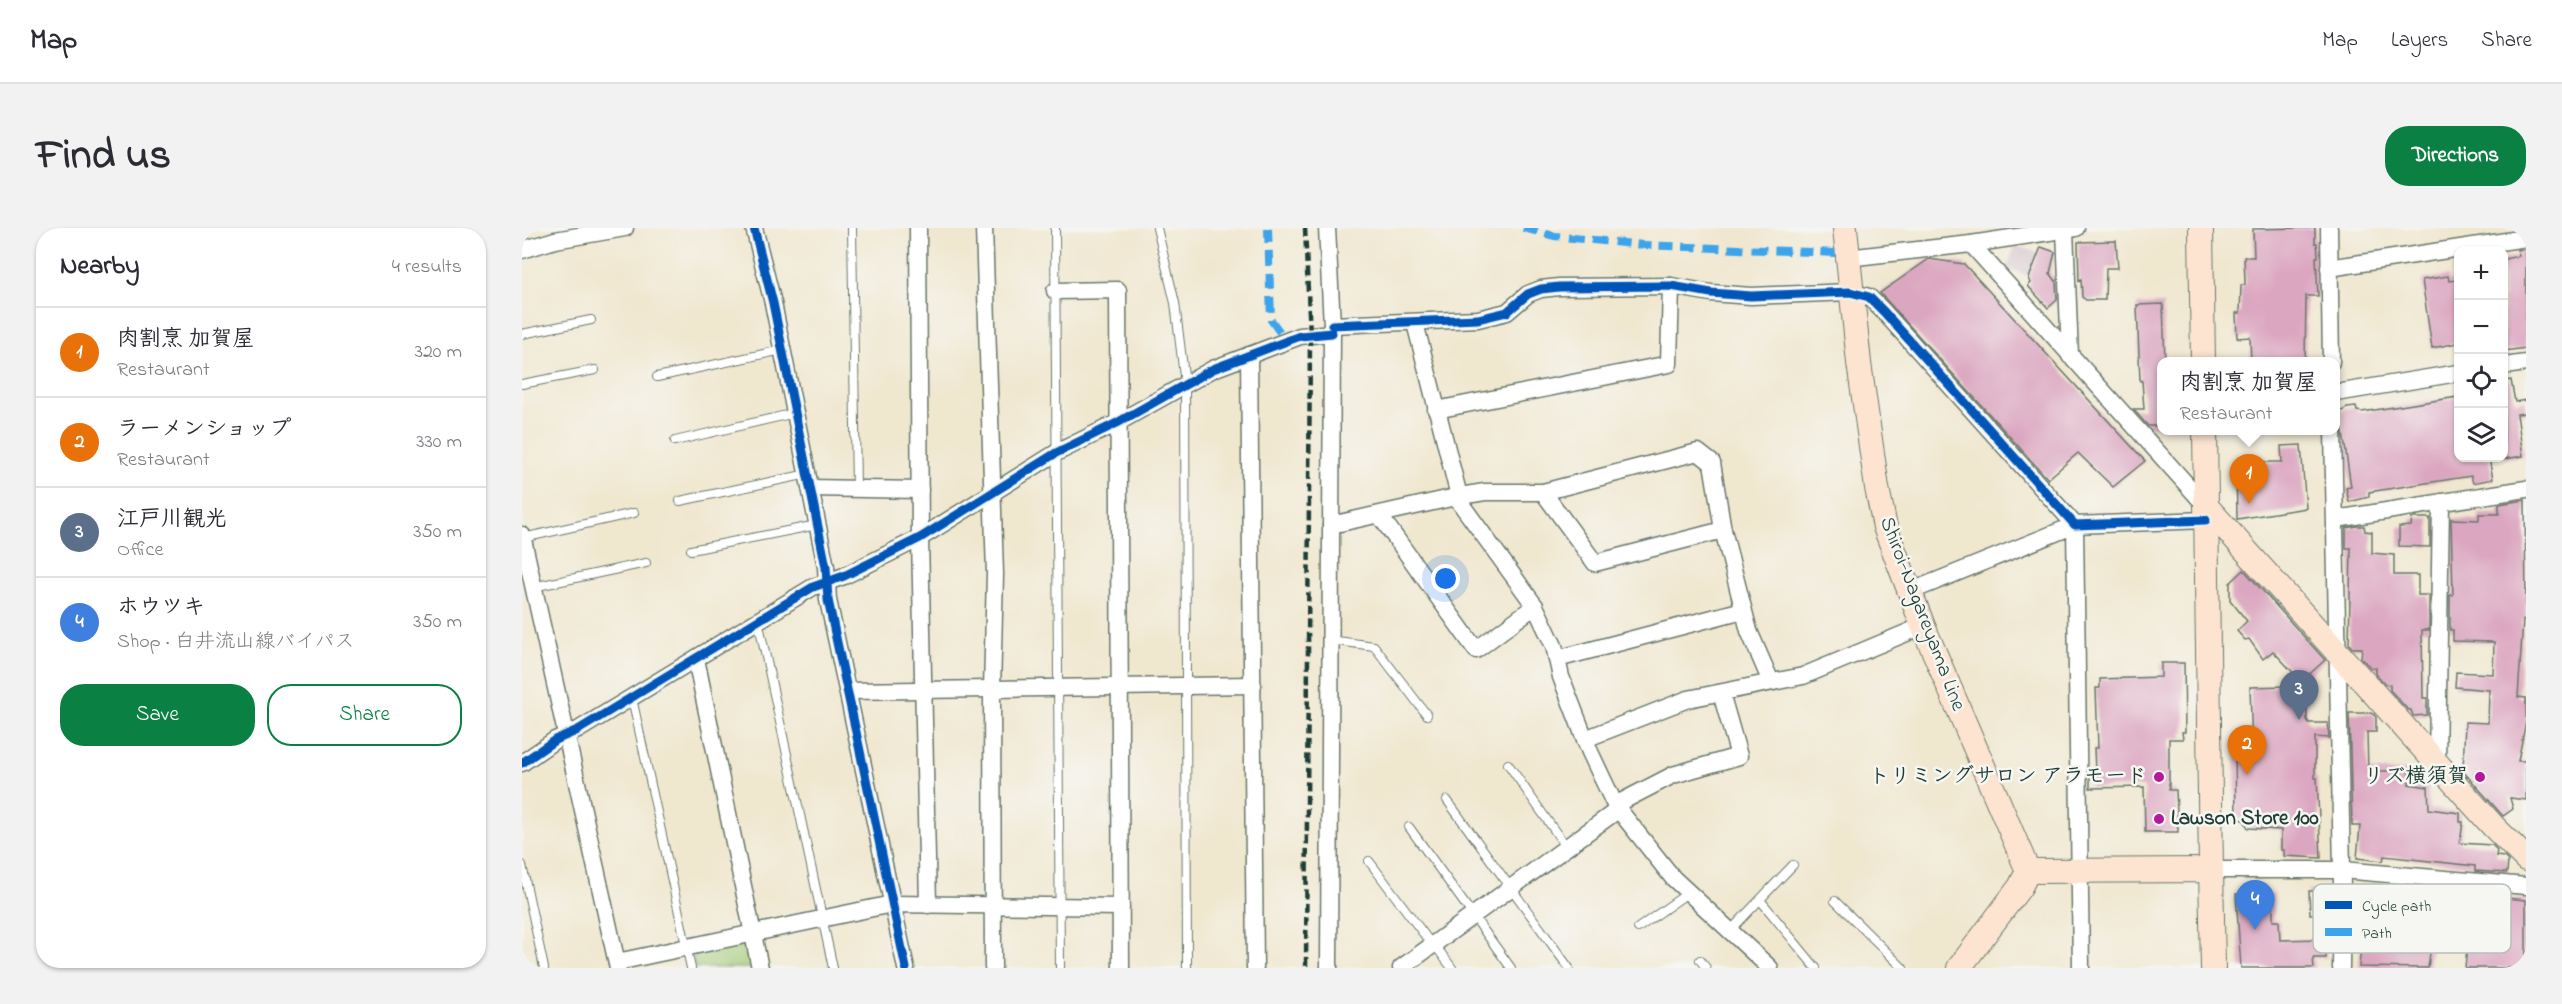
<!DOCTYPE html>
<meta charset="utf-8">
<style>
:root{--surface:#fff;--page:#f2f2f3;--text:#2b2b33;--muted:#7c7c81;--line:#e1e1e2;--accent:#0b8043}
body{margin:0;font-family:"Indie Flower","Klee One",sans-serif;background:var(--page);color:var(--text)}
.controls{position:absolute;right:18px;top:18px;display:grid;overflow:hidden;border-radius:12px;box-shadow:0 2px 4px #0004}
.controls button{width:54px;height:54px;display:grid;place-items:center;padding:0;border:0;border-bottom:2px solid var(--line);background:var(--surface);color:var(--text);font:30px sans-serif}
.you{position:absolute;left:924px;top:351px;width:21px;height:21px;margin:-15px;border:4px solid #fff;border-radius:50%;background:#1a73e8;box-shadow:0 0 0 9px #1a73e833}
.badge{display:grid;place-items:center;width:39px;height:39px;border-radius:50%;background:var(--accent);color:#fff;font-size:20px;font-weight:700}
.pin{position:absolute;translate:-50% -50px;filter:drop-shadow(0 2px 3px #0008)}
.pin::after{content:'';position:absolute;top:32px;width:21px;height:18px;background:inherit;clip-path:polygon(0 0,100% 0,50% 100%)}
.popup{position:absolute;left:1635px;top:129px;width:183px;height:78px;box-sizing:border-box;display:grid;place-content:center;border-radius:12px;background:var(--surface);filter:drop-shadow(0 2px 4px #0005);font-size:20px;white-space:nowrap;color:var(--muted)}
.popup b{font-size:22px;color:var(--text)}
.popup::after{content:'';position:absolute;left:50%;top:100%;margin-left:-12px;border:12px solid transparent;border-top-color:var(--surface)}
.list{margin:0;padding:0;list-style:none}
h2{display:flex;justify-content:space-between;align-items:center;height:78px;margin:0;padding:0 24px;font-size:26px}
h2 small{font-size:20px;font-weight:400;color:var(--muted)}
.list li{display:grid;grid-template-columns:39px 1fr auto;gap:18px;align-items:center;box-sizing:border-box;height:90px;padding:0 24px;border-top:2px solid var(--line)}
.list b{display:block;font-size:22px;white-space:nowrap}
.list p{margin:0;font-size:20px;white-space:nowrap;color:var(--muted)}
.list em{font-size:20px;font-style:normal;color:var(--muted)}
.actions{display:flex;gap:12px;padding:18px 24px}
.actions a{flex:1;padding:14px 0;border:2px solid var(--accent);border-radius:24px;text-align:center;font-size:21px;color:var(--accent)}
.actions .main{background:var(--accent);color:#fff}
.icon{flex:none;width:33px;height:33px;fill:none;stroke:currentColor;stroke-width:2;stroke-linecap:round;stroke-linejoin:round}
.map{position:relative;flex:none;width:2004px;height:740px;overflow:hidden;border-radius:24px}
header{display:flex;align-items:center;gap:36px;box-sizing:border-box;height:84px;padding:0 30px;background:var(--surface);border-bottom:2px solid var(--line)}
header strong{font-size:28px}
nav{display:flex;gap:33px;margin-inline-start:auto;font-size:21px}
.intro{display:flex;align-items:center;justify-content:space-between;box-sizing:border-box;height:144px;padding:0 36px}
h1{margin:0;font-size:42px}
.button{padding:15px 27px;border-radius:24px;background:var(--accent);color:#fff;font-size:21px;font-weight:700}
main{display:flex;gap:36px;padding:0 36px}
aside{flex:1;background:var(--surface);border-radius:24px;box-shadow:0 2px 4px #0004}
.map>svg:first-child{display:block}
</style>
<header>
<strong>Map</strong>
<nav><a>Map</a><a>Layers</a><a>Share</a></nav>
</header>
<div class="intro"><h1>Find us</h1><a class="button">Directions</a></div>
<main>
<aside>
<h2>Nearby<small>4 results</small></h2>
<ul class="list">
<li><span class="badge" style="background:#e8710a">1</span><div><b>肉割烹 加賀屋</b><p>Restaurant</p></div><em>320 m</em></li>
<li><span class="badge" style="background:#e8710a">2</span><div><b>ラーメンショップ</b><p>Restaurant</p></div><em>330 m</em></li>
<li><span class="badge" style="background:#5c6f8a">3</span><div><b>江戸川観光</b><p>Office</p></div><em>350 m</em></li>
<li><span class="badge" style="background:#3f7fe0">4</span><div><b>ホウツキ</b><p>Shop · 白井流山線バイパス</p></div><em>350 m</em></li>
</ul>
<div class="actions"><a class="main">Save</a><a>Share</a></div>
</aside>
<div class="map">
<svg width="2004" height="740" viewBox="0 0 2004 740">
<rect width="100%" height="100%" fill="#f6f6f2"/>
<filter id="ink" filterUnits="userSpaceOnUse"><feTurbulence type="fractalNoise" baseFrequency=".0167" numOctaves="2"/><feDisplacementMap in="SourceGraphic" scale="12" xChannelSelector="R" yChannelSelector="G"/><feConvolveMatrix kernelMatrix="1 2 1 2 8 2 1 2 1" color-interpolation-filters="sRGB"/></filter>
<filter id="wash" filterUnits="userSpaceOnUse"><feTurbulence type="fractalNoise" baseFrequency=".008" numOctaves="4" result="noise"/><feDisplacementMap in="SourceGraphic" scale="24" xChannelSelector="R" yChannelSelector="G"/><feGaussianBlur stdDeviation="1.35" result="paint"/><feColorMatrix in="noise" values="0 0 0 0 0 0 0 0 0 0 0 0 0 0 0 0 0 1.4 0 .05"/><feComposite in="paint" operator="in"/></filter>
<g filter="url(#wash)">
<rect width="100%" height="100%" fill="#f0e7cf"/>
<path fill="#d2bdc6" d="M1493,17L1515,25L1507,48L1485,40Z"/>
<path fill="#9fc671" stroke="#5f8252" stroke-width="1.5" d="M219,713L227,717L232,740H173L171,731L175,724Z"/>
<g id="blocks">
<g fill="#dba6c0">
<path d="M1793,0V15H1795L1796,29H1794L1796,68H1784L1783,134H1729L1728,109L1715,110L1714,85H1718L1719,57H1723V54L1722,29H1732L1731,1Z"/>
<path d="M1594,13L1596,40H1584L1583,72H1564L1560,69L1559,51L1557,53L1556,14Z"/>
<path d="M1519,19L1533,24L1528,45L1534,53L1535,72L1526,80L1506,58L1509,55L1507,50Z"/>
<path d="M2004,21V120L1982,123V31L1997,28L1995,22Z"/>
<path d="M1407,31L1442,36L1623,233L1591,259L1556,225L1526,251L1358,65Z"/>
<path d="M1926,48L1927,53L1936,52V115L1910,120L1900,52Z"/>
<path d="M1641,76L1643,134H1640V198H1626L1611,181H1622L1620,153H1618L1615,77Z"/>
<path d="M1989,152L1993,174L2004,172V185L1995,186L2001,228L1982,231V153Z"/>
<path d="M1936,169V232L1967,230L1971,251L1951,255L1949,248L1847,264V269L1827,274L1824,260L1829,259L1818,184L1825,180L1834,179L1835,183L1840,184Z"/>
<path d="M1779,217L1784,280L1715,291L1714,234H1760L1759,218Z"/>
<path d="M2003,272L2004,385L2003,392H2001L1996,469L2004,470V493L1996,533H2004V572L1988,570L1991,581L1981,588L1941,543L1943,494L1966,495L1967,462L1933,459L1934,444L1971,446L1972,414L1931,413V402H1928V367H1931L1929,291L1957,292V286H1977V276Z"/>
<path d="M1890,290H1908V319L1877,318V299L1889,298Z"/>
<path d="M1835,298H1842L1843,303L1850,304V325L1872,327V347H1896V367H1907V402H1900L1901,470H1905V487L1891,488L1889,482H1886L1868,462V457L1863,456L1854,446V440H1849L1839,430L1840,420H1830L1827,416L1829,320H1824V300Z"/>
<path d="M1722,342L1803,432L1780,453H1784L1785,492L1787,495H1806L1807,510L1793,509V550H1795L1799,630L1762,628V622H1759V602L1726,600L1722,592L1714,591L1713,521H1730L1728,459L1764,458L1763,454L1779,453L1751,423L1741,431L1727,411L1723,412L1715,403L1725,393L1708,372V355Z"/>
<path d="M1639,435H1662L1663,504H1660L1661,511H1647V562H1654L1656,604H1623L1622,559L1568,560V545H1573L1572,520H1576L1574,460H1578V451L1639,449Z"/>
<path d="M1827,485H1850L1854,489V504H1845L1846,543H1887V556L1906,559L1907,581L1938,585V594H1941L1938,615L1970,617L1975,622L1974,628L1982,629L1986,633L1985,645L1953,643V638L1862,628L1861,633L1835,630L1838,598H1830Z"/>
<path d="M1921,661L1969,665L1983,670L2004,672V740H1943L1945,720L1917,717Z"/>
<path d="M1787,663H1809V685L1788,686Z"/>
<path d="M1830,663L1857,664V711L1882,714L1883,709L1910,710L1906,740L1837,739L1841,696H1830Z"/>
<path d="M1714,666H1751V693H1757L1758,712L1798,711V717H1804V730H1791L1792,740H1719Z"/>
</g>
</g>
</g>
<g filter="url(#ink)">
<use href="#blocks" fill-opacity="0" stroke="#68786a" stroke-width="1.5"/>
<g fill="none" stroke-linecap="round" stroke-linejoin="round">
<defs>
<g id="lane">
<path d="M330,0L334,261"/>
<path d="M533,0L538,740"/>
<path d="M635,0L653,75L663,156L665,740"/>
<path d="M0,106L69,92"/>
<path d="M135,149L260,122"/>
<path d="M0,156L73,142"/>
<path d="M153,213L273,185"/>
<path d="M158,273L286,246"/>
<path d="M1,310L112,285"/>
<path d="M169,322L295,297"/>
<path d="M11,359L124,335"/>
<path d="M236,392L311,740"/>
<path d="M808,412L852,418L905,487"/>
<path d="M110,470L169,740"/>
<path d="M986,536L1044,619"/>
<path d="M925,572L1047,740"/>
<path d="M887,599L989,740"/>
<path d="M847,633L910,717"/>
<path d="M0,637L22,740"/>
<path d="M1239,673L1294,740"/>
<path d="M1313,673L1381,740"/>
<path d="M1116,700L1167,664"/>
<path d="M1209,702L1271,637"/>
<path d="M912,716L930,740"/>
<path d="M1178,732L1184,740"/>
</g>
<g id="street">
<path d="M232,0L251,75L304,339L306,372L384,740"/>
<path d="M396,0L398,310L406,677"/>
<path d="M462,0L473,346L470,462L471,740"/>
<path d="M805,0L810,97L807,740"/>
<path d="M1807,0L1809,134"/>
<path d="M1543,2L1548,128"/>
<path d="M1449,16L1684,278"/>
<path d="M0,22L33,12L103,0"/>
<path d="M1325,30L1449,16L1554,0"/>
<path d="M1807,40L2004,10"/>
<path d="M533,63L596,62L599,740"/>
<path d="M893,95L939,276L1013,378L1032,418L1039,449L1068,524L1093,577L1151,650L1248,740"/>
<path d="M810,97L956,91L985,84L1006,66L1019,61L1037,59L1149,58L1189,65L1229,68L1328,64L1347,69L1362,84L1553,297L1684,292"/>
<path d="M727,127L733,740"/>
<path d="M1982,138L2004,135"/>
<path d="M1814,165L1936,145"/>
<path d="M914,182L1147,136L1149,58"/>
<path d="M1811,202L1820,642L1819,740"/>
<path d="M288,260L398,262"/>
<path d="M1021,264L1073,335L1201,302"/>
<path d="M858,288L954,422L1013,378"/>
<path d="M1814,291L2004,261"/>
<path d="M809,297L938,268L963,264H1021L1176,224L1190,235L1201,302L1227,403L1249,454"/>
<path d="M0,307L96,740"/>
<path d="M1387,364L1553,297L1559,740"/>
<path d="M174,431L238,740"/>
<path d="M1035,431L1221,382"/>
<path d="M326,463L731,457"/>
<path d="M1063,511L1166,471L1281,448L1401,398"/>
<path d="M0,535L33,512L56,502L291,359L322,348L398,310L534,225L595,195L691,141L778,108L810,105"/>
<path d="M1915,535L1919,274"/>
<path d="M1093,577L1151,547L1217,528L1199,465"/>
<path d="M1689,642H1820L2004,658"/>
<path d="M95,734L370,676L599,679"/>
<path d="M879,740L1097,581"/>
</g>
<g id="secondary">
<path d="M1323,0L1337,135L1355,260L1363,299L1401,398L1506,643L1498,659L1437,740"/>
<path d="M1679,0L1681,134"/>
<path d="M1683,202L1689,642"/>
<path d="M1684,278L1971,598L2004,631"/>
<path d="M1506,643L1689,642L1691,740"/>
</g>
</defs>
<use href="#lane" stroke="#68786a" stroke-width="10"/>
<use href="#street" stroke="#68786a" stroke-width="19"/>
<use href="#secondary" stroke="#68786a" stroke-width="26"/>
<use href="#lane" stroke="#fff" stroke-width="8"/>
<use href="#street" stroke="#fff" stroke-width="16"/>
<use href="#secondary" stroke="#fde4d1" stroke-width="24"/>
<path stroke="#1f3d34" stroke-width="4.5" stroke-dasharray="9 4.5" stroke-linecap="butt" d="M783,0L788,107L784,740"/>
<g stroke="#3da4eb" stroke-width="8" stroke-dasharray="15 8" stroke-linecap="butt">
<path d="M746,0L749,92L765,114"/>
<path d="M1001,0L1032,8L1121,17L1314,25"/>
</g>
<defs>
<g id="cycleway">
<path d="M232,0L251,75L304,339L306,372L384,740"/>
<path d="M810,97L956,91L985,84L1006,66L1019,61L1037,59L1149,58L1189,65L1229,68L1328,64L1347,69L1362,84L1553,297L1684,292"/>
<path d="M0,535L33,512L56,502L291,359L322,348L398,310L534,225L595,195L691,141L778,108L810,105"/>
</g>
</defs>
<use href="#cycleway" stroke="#f6f6f2" stroke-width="13"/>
<use href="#cycleway" stroke="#0057b8" stroke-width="9"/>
</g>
</g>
<g fill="#b5179e" stroke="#f6f6f2" stroke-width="2">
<circle cx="1637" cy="549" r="6"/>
<circle cx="1958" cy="549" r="6"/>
<circle cx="1637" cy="591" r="6"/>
</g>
<g text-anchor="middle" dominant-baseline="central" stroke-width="5" stroke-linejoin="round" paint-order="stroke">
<g font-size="21" fill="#1f3d34" stroke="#f6f6f2">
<text transform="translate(1400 386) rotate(69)">Shiroi-Nagareyama Line</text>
</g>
<g font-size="21" font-weight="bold" fill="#1f3d34" stroke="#f6f6f2" text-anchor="end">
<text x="1625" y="549">トリミングサロン アラモード</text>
<text x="1946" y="549">リズ横須賀</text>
<text x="1649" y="591" text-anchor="start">Lawson Store 100</text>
</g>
</g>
<rect x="1791" y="656" width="198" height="69" rx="9" fill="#f6f6f2" stroke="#b6beb9" stroke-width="1.5"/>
<rect x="1803" y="673" width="27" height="8" fill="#0057b8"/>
<rect x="1803" y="700" width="27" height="8" fill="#3da4eb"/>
<g font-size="16" fill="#1f3d34">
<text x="1840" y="683">Cycle path</text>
<text x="1840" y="710">Path</text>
</g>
</svg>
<div class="controls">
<button>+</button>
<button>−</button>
<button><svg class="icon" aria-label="locate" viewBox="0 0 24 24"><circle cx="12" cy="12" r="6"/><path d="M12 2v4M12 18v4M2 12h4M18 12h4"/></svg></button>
<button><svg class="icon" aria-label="layers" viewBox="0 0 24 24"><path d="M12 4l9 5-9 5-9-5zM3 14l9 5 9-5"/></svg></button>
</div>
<div class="you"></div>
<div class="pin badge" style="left:1727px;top:276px;background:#e8710a">1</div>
<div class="popup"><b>肉割烹 加賀屋</b>Restaurant</div>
<div class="pin badge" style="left:1725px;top:547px;background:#e8710a">2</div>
<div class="pin badge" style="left:1777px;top:492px;background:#5c6f8a">3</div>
<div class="pin badge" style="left:1733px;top:702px;background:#3f7fe0">4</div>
</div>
</main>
